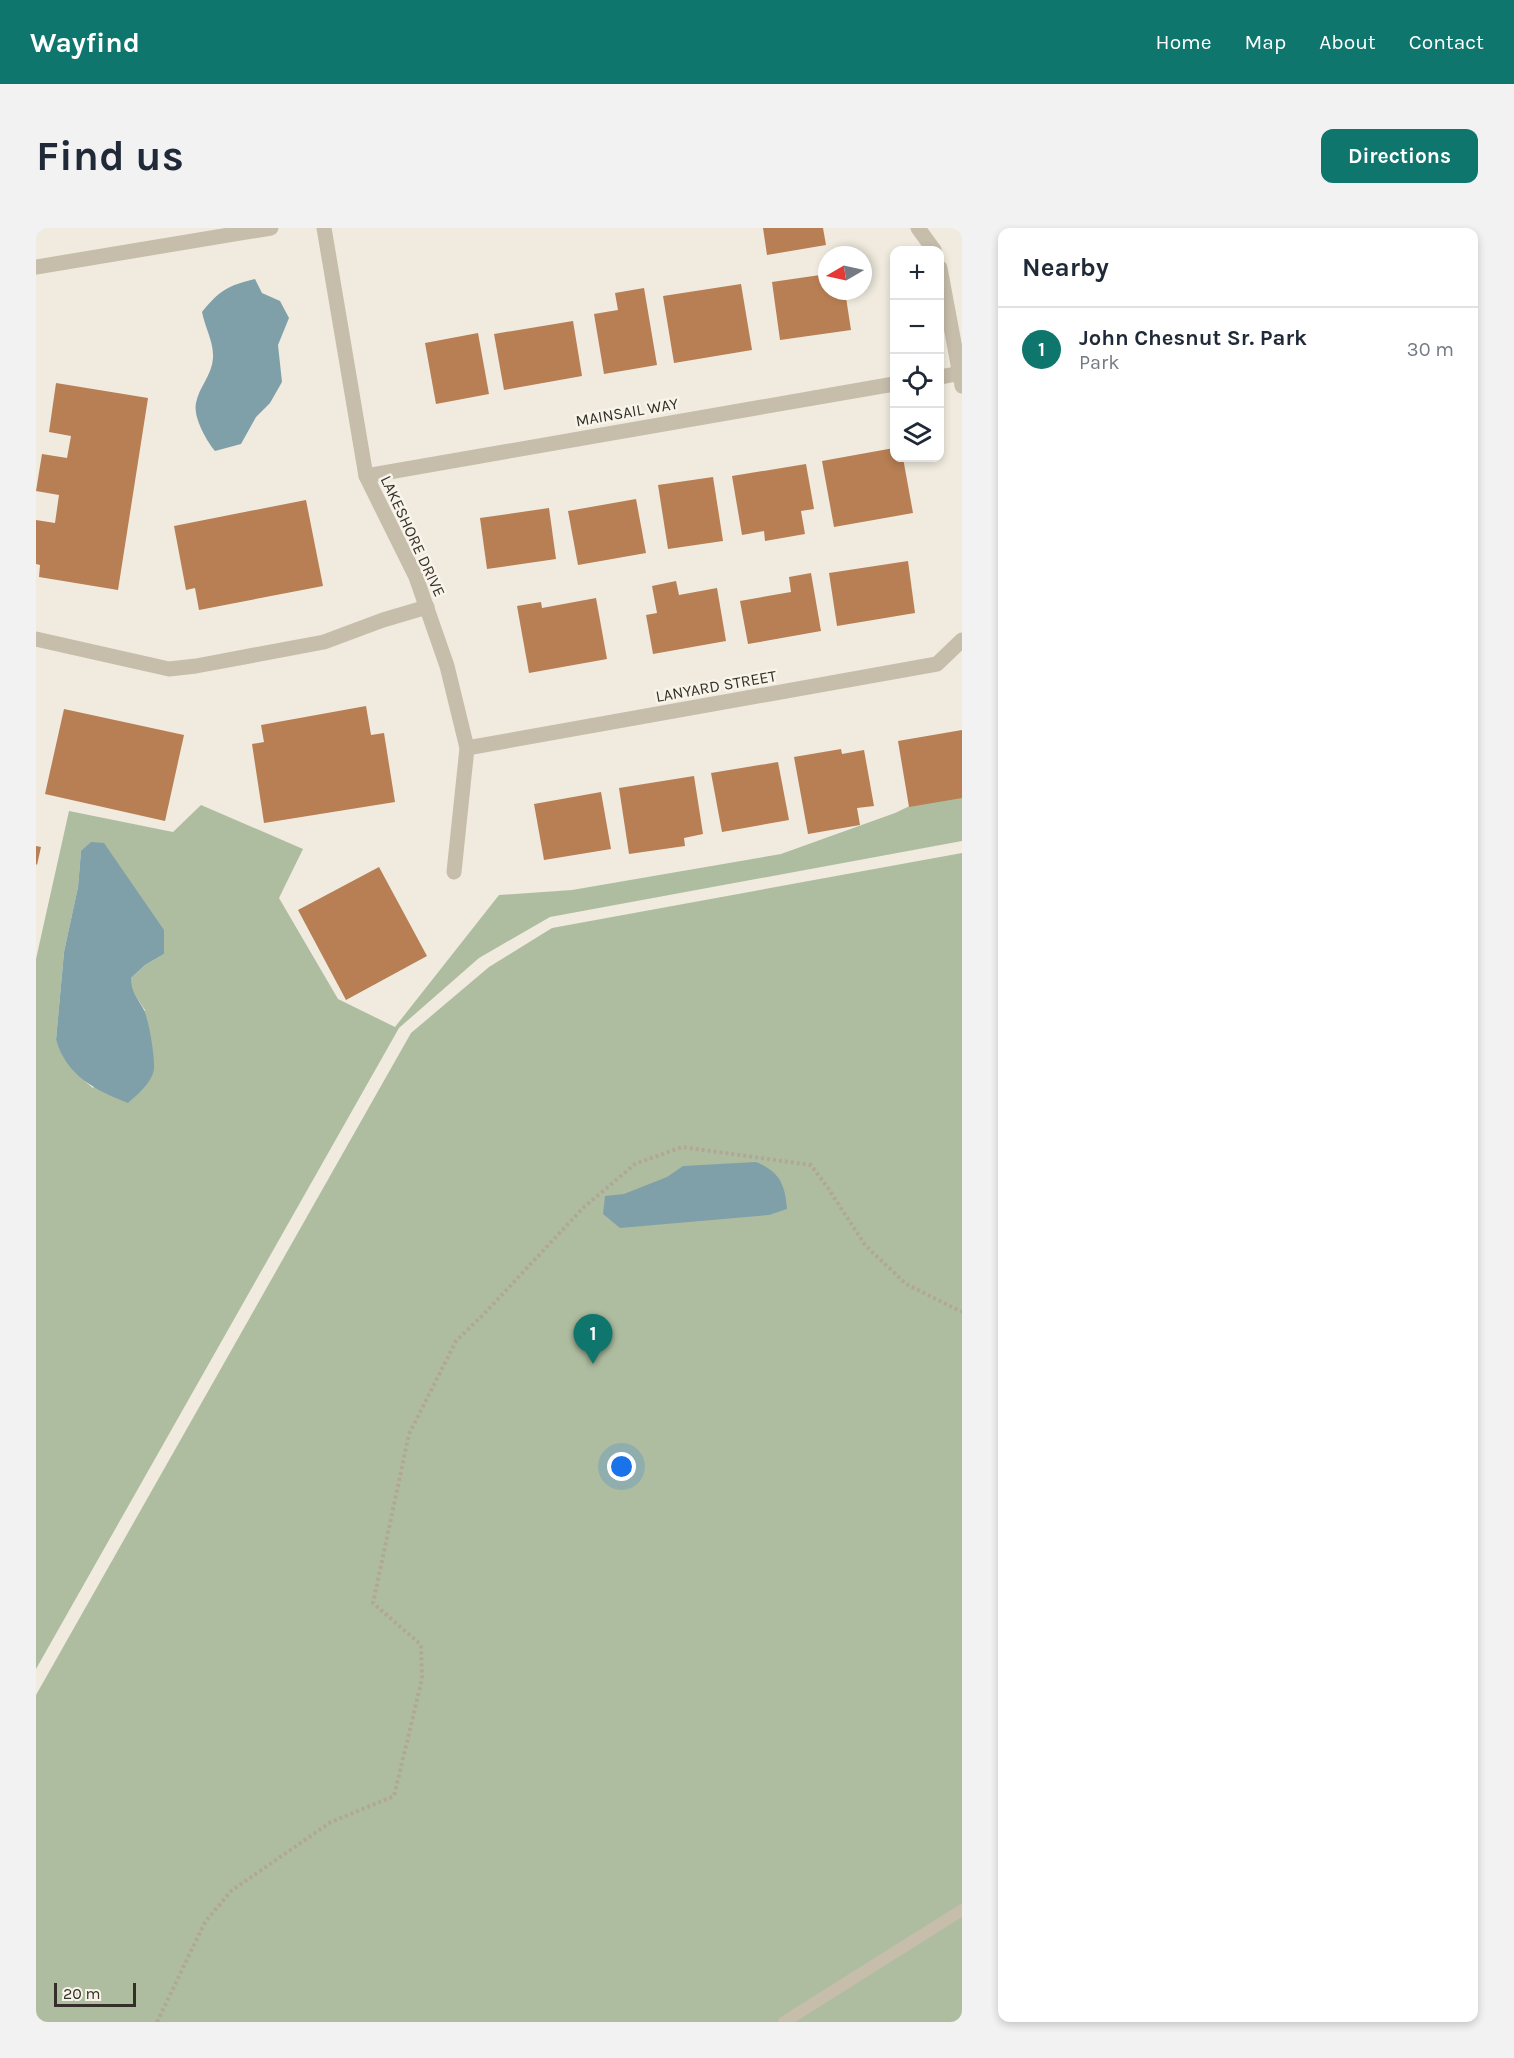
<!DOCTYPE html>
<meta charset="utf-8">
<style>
:root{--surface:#fff;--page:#f2f2f3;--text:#1f2937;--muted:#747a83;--line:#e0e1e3;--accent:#0f766e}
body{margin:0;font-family:Karla,sans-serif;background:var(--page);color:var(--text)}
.controls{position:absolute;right:18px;top:18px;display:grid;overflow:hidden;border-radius:12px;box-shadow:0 3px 9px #0003}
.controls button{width:54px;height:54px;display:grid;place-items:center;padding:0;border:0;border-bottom:2px solid var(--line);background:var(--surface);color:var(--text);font:30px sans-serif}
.compass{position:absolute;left:782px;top:18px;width:54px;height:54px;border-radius:50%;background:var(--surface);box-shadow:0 3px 9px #0003;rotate:261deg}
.scale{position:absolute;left:18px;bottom:15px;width:82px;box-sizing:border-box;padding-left:6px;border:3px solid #352f2a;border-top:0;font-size:16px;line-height:21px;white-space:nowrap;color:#352f2a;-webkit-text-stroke:4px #f8f4ea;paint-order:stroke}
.you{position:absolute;left:586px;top:1239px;width:21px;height:21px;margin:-15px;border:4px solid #fff;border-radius:50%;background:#1a73e8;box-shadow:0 0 0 9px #1a73e833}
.badge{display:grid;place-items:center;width:39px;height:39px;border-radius:50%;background:var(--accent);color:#fff;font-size:20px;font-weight:700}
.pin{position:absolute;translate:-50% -50px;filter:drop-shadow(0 2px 3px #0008)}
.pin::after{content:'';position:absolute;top:32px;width:21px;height:18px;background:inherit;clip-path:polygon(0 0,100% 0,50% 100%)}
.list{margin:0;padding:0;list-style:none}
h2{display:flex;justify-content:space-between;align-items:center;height:78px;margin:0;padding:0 24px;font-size:26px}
h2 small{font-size:20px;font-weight:400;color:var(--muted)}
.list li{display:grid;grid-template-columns:39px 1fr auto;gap:18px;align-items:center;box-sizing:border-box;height:84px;padding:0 24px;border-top:2px solid var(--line)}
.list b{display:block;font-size:22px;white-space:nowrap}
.list p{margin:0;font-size:20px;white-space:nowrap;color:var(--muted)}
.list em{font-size:20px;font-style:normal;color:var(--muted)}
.icon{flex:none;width:33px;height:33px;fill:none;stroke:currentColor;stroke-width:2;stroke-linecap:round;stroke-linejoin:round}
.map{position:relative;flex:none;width:926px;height:1794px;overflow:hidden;border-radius:12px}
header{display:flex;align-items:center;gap:36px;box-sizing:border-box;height:84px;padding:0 30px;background:var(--accent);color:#fff}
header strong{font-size:28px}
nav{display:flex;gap:33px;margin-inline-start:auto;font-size:21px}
.intro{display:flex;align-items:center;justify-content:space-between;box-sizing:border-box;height:144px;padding:0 36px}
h1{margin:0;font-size:42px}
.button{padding:15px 27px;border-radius:12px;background:var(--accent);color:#fff;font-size:21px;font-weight:700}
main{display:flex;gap:36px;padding:0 36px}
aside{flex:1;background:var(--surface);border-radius:12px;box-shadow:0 3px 9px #0003}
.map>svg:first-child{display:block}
</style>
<header>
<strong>Wayfind</strong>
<nav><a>Home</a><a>Map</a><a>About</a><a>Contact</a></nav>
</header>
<div class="intro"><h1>Find us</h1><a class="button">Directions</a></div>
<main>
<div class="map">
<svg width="926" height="1794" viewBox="0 0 926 1794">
<rect width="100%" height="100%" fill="#f0ebde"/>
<g fill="#aebda0" fill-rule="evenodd">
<path d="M926,553V613L514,689L443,730L363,800L0,1441V731L33,583L137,604L165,577L267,621L243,670L302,771L359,799L463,667L536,662L745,626L859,585ZM45,623L128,726L109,737L95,750V761L109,782L57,860C41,847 27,832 20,812L28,724L42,659Z"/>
<path d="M926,625V1794H0V1467L375,805L453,739L516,700Z"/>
</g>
<g fill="#80a0a9">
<path d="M219,51L226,65L244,73L253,90L242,117L246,154L234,175L220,189L205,216L179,223C170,212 157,189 160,175C163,159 176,147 177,130C178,114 169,100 166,84C184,62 191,58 219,51Z"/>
<path d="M55,614L68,615L128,702V726L109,737L95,750C95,764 101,769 107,780C113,791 119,829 118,841C116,855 101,867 92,875C59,862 31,848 20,812L28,724L42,659L45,623Z"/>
<path d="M720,934C744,944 749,956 751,981L733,987L584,1000L567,986L569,968L588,966L631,949L647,938Z"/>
</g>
<g fill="#b87e54">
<path d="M727,0H787L790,17L731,27Z"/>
<path d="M791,46V63H809L815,102L744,112L736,54Z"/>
<path d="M705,56L716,122L638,135L627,68Z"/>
<path d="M608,60L621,137L568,146L558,86L582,82L579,65Z"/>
<path d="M537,93L546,148L468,162L458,106Z"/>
<path d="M442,105L453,166L400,176L389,115Z"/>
<path d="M20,155L112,170L82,362L3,349L4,337L0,336V292L19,295L23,267L0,263L6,226L31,230L35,208L13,204Z"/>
<path d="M858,220V230H867L877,285L798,299L786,233Z"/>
<path d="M770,236L778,281L765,283L769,306L729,313L728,303L706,307L696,248Z"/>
<path d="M677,249L687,313L632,321L622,257Z"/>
<path d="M600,271L610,325L542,337L532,283Z"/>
<path d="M270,272L287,358L163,382L159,360L150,362L138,298Z"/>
<path d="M513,280L520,331L451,341L444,290Z"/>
<path d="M872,333L879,385L801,398L793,345Z"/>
<path d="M775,345L785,403L712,416L704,373L755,364L753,349Z"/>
<path d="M640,353L643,367L681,360L690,413L617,426L610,387L621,385L616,358Z"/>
<path d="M560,370L571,431L493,445L481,378L505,374L506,380Z"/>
<path d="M330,478L335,507L348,505L359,574L228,595L216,516L228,514L225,497Z"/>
<path d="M28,481L148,507L129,593L9,566Z"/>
<path d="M926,502V570L873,579L862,513Z"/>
<path d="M805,521L806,526L828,522L838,578L821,580L824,597L772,606L758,529Z"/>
<path d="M742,534L753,592L686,604L675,545Z"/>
<path d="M658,548L667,606L648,610L649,618L593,626L583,560Z"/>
<path d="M565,564L575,621L508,632L498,576Z"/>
<path d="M0,618L5,619L1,637L0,636Z"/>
<path d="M343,639L391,728L310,772L262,682Z"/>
</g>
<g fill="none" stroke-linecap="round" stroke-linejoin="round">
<path stroke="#b2a796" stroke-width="4" stroke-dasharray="3 3" stroke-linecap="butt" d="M121,1794L169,1694L195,1663L295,1594L358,1568L386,1451L385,1417L337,1375L373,1206L420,1113L447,1087L547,980L599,936L646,919L775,937L792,960L829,1017L870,1056L926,1084"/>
<path stroke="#c6bdab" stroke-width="12" d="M748,1794L926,1682"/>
<g stroke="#c6bdab" stroke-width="15">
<path d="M288,0L330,248L380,349L411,438L431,520L418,644"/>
<path d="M882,0L898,22"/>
<path d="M904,40L926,158"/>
<path d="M904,149L926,145"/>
<path d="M330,248L858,156"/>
<path d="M0,411L133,441L160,438L288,414L347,392L391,379"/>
<path d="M431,520L901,436L926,412"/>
</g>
<path stroke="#c6bdab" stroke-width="15" d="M0,39L235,0"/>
</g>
<g text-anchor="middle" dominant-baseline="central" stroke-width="5" stroke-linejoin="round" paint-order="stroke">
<g font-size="16" fill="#352f2a" stroke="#f8f4ea">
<text transform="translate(591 184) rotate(-10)">MAINSAIL WAY</text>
<text transform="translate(377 308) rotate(65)">LAKESHORE DRIVE</text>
<text transform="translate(680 458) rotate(-10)">LANYARD STREET</text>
</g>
</g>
</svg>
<div class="controls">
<button>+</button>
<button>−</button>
<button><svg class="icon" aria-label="locate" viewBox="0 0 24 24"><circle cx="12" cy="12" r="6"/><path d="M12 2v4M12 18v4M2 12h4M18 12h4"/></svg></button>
<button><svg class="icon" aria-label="layers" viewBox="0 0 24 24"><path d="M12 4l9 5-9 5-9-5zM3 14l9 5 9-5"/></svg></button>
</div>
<svg class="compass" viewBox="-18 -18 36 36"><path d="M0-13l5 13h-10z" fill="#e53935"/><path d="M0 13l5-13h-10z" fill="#747a83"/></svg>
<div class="scale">20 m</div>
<div class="you"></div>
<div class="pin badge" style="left:557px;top:1136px">1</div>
</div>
<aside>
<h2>Nearby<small></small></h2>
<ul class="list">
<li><span class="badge">1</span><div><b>John Chesnut Sr. Park</b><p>Park</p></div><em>30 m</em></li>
</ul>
</aside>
</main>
